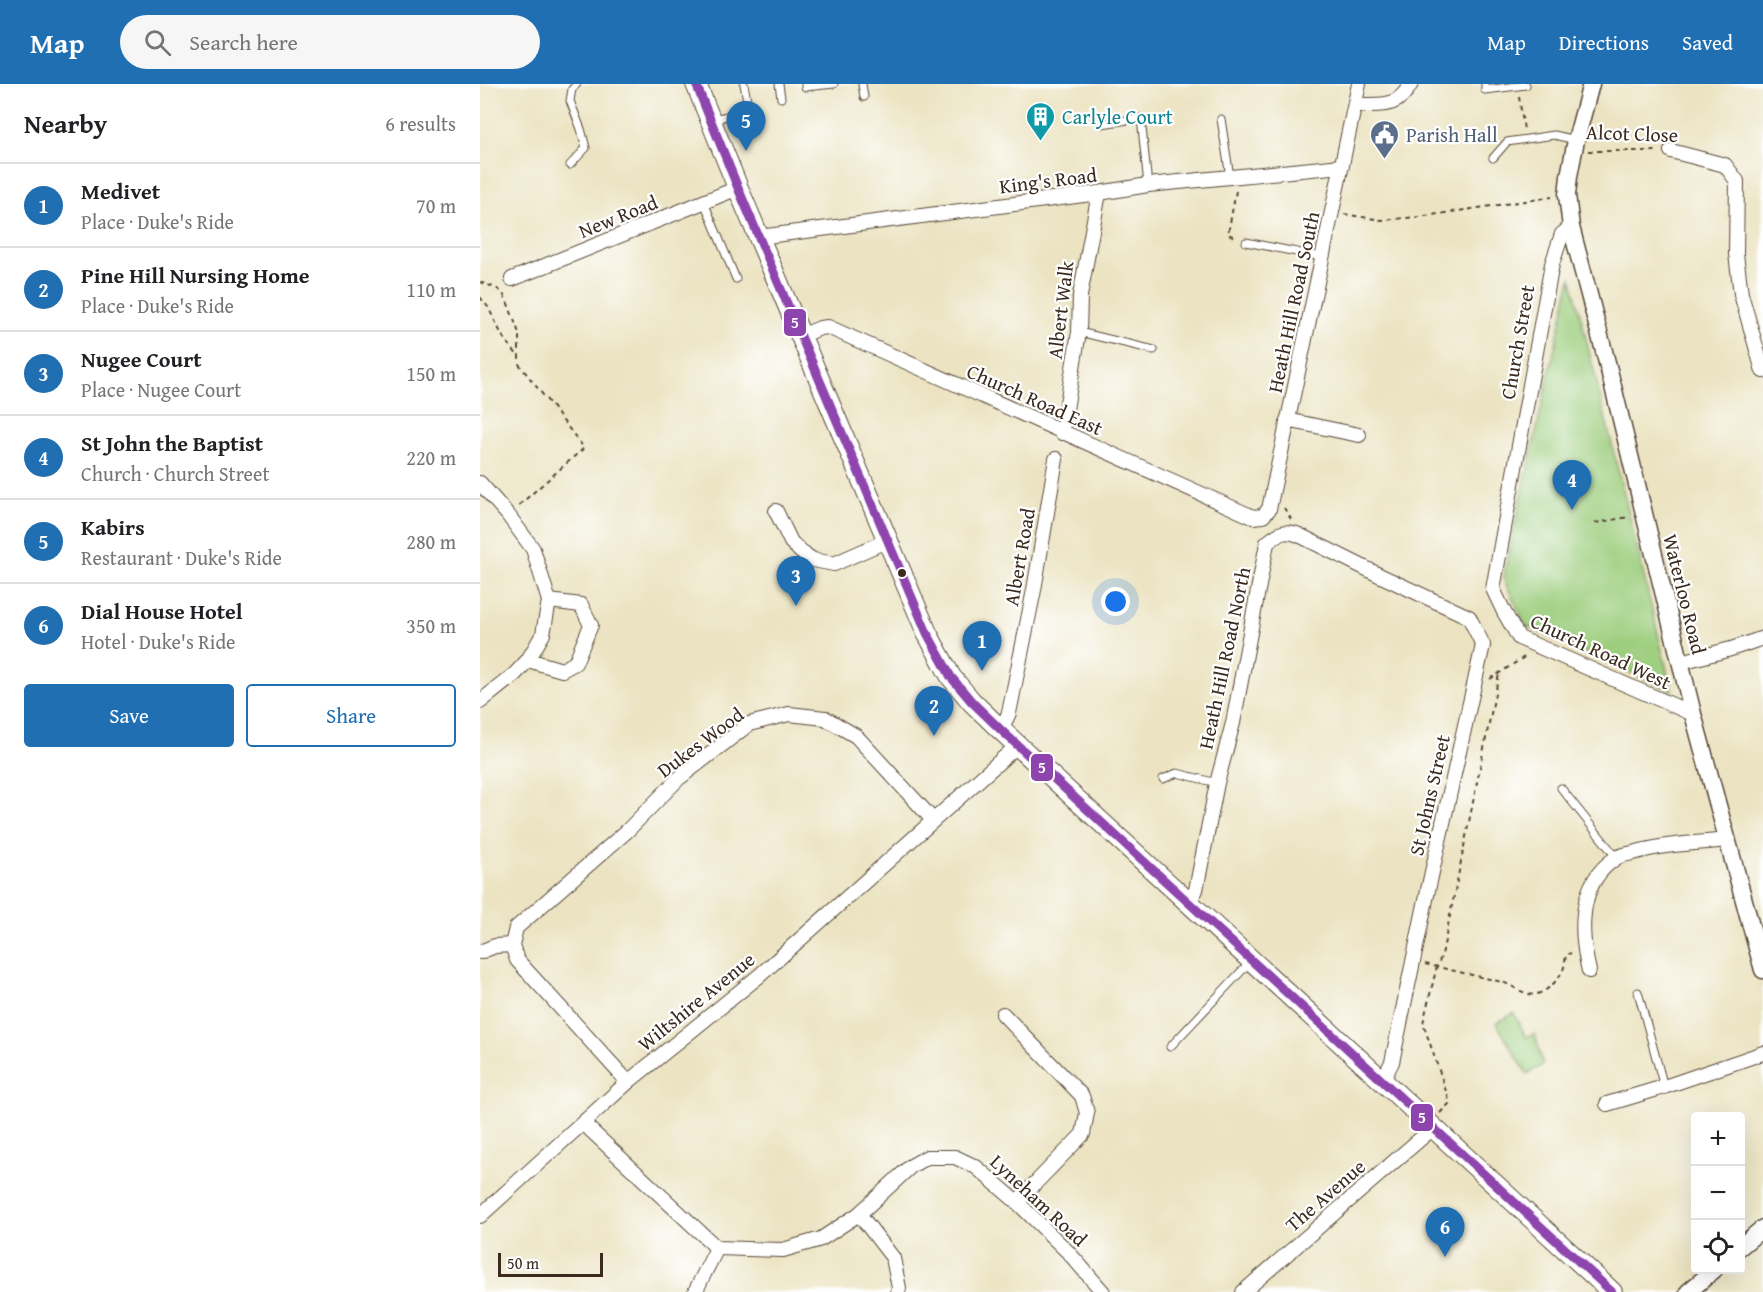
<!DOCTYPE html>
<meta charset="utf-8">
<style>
:root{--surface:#fff;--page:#f6f6f6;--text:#202124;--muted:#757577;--line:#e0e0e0;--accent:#1f6fb2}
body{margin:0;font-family:"Gentium Book Plus",serif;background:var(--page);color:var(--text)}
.controls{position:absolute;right:18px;bottom:18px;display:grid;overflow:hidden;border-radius:6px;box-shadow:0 6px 24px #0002}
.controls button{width:54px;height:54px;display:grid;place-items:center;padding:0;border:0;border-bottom:2px solid var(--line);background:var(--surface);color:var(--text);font:30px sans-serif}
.scale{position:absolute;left:18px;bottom:15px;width:105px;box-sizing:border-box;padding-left:6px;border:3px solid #3b2a1e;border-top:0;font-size:16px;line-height:21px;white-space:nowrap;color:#3b2a1e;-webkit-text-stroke:4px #fff;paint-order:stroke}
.you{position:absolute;left:636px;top:518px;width:21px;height:21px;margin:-15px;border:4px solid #fff;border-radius:50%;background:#1a73e8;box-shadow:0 0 0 9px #1a73e833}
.badge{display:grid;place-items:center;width:39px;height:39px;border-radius:50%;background:var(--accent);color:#fff;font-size:20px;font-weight:700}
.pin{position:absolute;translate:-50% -50px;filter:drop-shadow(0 2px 3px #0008)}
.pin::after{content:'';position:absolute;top:32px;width:21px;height:18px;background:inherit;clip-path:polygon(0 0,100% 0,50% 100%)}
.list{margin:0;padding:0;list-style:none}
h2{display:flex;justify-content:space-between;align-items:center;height:78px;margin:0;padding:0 24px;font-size:26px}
h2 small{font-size:20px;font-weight:400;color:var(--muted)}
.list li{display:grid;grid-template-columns:39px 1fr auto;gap:18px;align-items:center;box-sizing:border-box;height:84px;padding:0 24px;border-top:2px solid var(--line)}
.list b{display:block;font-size:22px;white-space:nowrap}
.list p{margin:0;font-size:20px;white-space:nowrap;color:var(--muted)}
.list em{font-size:20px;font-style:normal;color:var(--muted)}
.actions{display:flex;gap:12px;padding:18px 24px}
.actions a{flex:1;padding:14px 0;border:2px solid var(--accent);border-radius:6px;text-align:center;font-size:21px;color:var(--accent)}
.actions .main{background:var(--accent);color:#fff}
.icon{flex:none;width:33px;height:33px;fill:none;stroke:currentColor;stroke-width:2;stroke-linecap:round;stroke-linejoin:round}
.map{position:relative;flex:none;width:1283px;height:1208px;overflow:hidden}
header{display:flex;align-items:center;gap:36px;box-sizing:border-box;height:84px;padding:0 30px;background:var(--accent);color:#fff}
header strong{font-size:28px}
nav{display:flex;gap:33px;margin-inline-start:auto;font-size:21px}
.search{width:420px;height:54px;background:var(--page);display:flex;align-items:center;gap:15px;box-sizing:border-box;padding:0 21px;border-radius:33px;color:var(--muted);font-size:22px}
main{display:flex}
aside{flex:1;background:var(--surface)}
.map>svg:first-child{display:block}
</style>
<header>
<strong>Map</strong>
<div class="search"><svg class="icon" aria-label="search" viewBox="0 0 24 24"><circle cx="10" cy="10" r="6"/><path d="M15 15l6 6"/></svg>Search here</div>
<nav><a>Map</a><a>Directions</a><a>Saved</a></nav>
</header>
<main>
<aside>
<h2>Nearby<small>6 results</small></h2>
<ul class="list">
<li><span class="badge">1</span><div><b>Medivet</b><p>Place · Duke's Ride</p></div><em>70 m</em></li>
<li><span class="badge">2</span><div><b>Pine Hill Nursing Home</b><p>Place · Duke's Ride</p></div><em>110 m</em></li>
<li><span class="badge">3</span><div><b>Nugee Court</b><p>Place · Nugee Court</p></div><em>150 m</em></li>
<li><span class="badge">4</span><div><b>St John the Baptist</b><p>Church · Church Street</p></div><em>220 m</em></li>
<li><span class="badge">5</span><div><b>Kabirs</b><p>Restaurant · Duke's Ride</p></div><em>280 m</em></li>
<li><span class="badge">6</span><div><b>Dial House Hotel</b><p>Hotel · Duke's Ride</p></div><em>350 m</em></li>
</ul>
<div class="actions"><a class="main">Save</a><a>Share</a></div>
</aside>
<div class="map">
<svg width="1283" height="1208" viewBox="0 0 1283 1208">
<rect width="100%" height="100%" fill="#fff"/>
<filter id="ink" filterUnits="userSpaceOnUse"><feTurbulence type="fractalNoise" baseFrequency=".0167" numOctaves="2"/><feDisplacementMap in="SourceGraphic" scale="12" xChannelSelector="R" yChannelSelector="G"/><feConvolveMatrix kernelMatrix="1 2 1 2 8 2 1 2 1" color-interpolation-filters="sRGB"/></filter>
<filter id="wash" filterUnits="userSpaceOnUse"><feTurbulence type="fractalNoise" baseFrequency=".008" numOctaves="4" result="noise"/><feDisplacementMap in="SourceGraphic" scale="24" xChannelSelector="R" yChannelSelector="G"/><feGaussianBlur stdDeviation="1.35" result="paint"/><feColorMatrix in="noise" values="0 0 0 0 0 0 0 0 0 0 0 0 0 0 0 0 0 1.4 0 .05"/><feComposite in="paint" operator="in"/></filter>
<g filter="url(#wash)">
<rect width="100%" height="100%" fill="#ebe3c1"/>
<g fill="#9dce7e" stroke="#6c7c4e" stroke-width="1.5">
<path d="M1091,193L1192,607L1046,542L1023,494Z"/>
<path d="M1034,929L1046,953L1055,950L1063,981L1047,990L1016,939Z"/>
</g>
</g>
<g filter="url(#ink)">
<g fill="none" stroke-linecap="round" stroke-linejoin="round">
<defs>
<g id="service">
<path d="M299,0L301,14"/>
<path d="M325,0V3L354,0"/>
<path d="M382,0L384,13"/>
<path d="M1005,0V6L1046,1"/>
<path d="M234,35L269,27L264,0"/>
<path d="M741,35L750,93"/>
<path d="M622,40L661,34L668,101"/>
<path d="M1013,74L1027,58L1074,51L1096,56"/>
<path d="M90,81L106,64L101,45L90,17L92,5L97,0"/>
<path d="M224,118L256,195"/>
<path d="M766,158L842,173"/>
<path d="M599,248L674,266"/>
<path d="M683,695L697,689L737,699"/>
<path d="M1081,704L1137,774"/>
<path d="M1158,908L1184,1003"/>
<path d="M690,963L770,878"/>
</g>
<g id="minor">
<path d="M875,21C901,20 916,26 931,0"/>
<path d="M1191,67L1245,81L1257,97L1256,170L1261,210L1283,287"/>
<path d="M1091,143L1082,150L1072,180L1013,505L1024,528L1039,554L1213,630"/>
<path d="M279,153L619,109L668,101L862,82"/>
<path d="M32,195L258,104"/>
<path d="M321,252L340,244L348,243L773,433L783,432L789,425L879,0"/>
<path d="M807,336L879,351"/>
<path d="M582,349L599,248L600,212L619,109"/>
<path d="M0,399L28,431L53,465L69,517L63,550L48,576L35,590L0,618"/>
<path d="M296,427L311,458L321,468L333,476L354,480L408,456"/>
<path d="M48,576L82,586L95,579L111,541L101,521L69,517"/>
<path d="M1201,578L1251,565L1283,554"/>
<path d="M521,646L529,629L554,506L576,375"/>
<path d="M709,818L716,806L737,699L753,639L787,459C799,449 804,445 819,451L899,491L989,533L1003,561L948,806L912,978L903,996"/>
<path d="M0,868L15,862L32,861"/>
<path d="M1109,887C1100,849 1097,799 1136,774C1141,771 1148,770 1153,769C1184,760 1217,759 1249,756"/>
<path d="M523,930L602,1012L607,1029L603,1050L537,1118"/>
<path d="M148,998L37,876L32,861L36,844L147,747L198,695L269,640L309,630L345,634L376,652L453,736"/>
<path d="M1127,1020L1184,1003L1283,969"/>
<path d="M104,1040L237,1164L303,1166L341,1155L379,1130L431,1082L447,1073H475L496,1083L537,1118L589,1169L623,1208"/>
<path d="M379,1130L413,1174L419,1204L418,1208"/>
<path d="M0,1132L148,998L279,892L538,661"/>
<path d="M215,1208L237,1164"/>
<path d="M763,1208L953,1044"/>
</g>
<g id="tertiary">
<path d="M1111,0L1096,56L1089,92L1087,111L1091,143L1129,286L1213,630L1283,886"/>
<path d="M1260,1163L1283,1144"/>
<path d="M1208,1208L1234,1186"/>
</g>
<path id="secondary" d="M216,0L258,104L447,549L471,593L492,618L521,646L1132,1208"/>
</defs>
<use href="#service" stroke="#554636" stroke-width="9"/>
<use href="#minor" stroke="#554636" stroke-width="16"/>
<use href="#tertiary" stroke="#554636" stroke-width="19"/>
<use href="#secondary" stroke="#554636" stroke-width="22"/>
<g stroke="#554636" stroke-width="2" stroke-dasharray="4.5 4.5" stroke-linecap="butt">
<path d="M1039,13L1044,46"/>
<path d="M1108,67H1178"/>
<path d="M756,107L748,150L757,154"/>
<path d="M864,130L901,136L938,133L1072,113"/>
<path d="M0,198L16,204L22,208L27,217L39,249V280L104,364L38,422"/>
<path d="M0,213L8,223L23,253L39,273"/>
<path d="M804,424L811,435"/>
<path d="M1115,439L1149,433"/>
<path d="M1010,595L1046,572"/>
<path d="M945,880L1022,898C1032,901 1040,908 1049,910C1062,914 1079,896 1083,886C1085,881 1085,876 1086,871L1091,869"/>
<path d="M960,1029L970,1019L943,939L957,882L962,871L1019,590"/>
</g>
<use href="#service" stroke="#fff" stroke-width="7"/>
<use href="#minor" stroke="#fff" stroke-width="14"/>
<use href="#tertiary" stroke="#fff" stroke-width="16"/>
<use href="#secondary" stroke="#fff" stroke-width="20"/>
<defs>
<path id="bus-1" d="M216,0L258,104L447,549L471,593L492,618L521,646L1132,1208"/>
</defs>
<use href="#bus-1" stroke="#fff" stroke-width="14"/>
<use href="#bus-1" stroke="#8e44ad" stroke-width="9"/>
</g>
</g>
<defs>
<symbol id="building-pin" viewBox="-11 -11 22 30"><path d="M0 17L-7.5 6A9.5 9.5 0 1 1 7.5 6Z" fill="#0f9aa8" stroke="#fff"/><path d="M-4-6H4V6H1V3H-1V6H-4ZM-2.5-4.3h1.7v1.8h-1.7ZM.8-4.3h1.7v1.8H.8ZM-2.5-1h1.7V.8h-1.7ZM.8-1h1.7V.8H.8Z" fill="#fff"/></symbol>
<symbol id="civic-pin" viewBox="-11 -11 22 30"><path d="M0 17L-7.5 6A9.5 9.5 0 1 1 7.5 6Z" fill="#5c6f8a" stroke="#fff"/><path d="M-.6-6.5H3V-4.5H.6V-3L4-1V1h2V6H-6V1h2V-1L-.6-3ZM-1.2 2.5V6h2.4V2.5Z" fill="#fff"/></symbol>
</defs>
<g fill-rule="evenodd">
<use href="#building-pin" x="544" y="16" width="33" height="45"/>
<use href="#civic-pin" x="888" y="34" width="33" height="45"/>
</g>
<circle fill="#3b2a1e" stroke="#fff" stroke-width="2" cx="422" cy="489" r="5"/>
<g text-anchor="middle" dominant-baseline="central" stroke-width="4.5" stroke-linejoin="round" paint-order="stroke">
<g font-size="20" fill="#0d838f" stroke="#fff" text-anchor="start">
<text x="582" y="32">Carlyle Court</text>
</g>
<g font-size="20" fill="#3b2a1e" stroke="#fff">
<text transform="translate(1152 49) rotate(2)">Alcot Close</text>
<text transform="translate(568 96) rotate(-7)">King's Road</text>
<text transform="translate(138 132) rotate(-22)">New Road</text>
<text transform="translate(813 218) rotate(-78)">Heath Hill Road South</text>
<text transform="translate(580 226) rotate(-83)">Albert Walk</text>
<text transform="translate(1037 258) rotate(-80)">Church Street</text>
<text transform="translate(555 315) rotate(24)">Church Road East</text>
<text transform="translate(539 473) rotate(-80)">Albert Road</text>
<text transform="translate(1205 510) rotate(76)">Waterloo Road</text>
<text transform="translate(1121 567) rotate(25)">Church Road West</text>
<text transform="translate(744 574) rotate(-78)">Heath Hill Road North</text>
<text transform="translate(220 658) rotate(-37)">Dukes Wood</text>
<text transform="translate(949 711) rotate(-77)">St Johns Street</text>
<text transform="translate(216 917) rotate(-39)">Wiltshire Avenue</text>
<text transform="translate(845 1111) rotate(-41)">The Avenue</text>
<text transform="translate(559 1116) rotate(43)">Lyneham Road</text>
</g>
<g font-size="20" fill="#4e5e75" stroke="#fff" text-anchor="start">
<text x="926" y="50">Parish Hall</text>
</g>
</g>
<g stroke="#fff" stroke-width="2">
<rect x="303" y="224" width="24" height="29" rx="6" fill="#8e44ad"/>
<rect x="550" y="669" width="24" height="29" rx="6" fill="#8e44ad"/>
<rect x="930" y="1019" width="24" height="29" rx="6" fill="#8e44ad"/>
</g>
<g font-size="16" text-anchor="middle" font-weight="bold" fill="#fff">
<text x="315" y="244">5</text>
<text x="562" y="689">5</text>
<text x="942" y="1039">5</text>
</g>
</svg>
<div class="controls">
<button>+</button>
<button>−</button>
<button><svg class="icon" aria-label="locate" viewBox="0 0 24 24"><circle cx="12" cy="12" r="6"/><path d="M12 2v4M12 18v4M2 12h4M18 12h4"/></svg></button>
</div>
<div class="scale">50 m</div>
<div class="you"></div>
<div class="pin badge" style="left:502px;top:587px">1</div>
<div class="pin badge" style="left:454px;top:652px">2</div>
<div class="pin badge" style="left:316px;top:522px">3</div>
<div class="pin badge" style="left:1092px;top:426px">4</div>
<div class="pin badge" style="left:266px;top:67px">5</div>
<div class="pin badge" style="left:965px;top:1173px">6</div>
</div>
</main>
